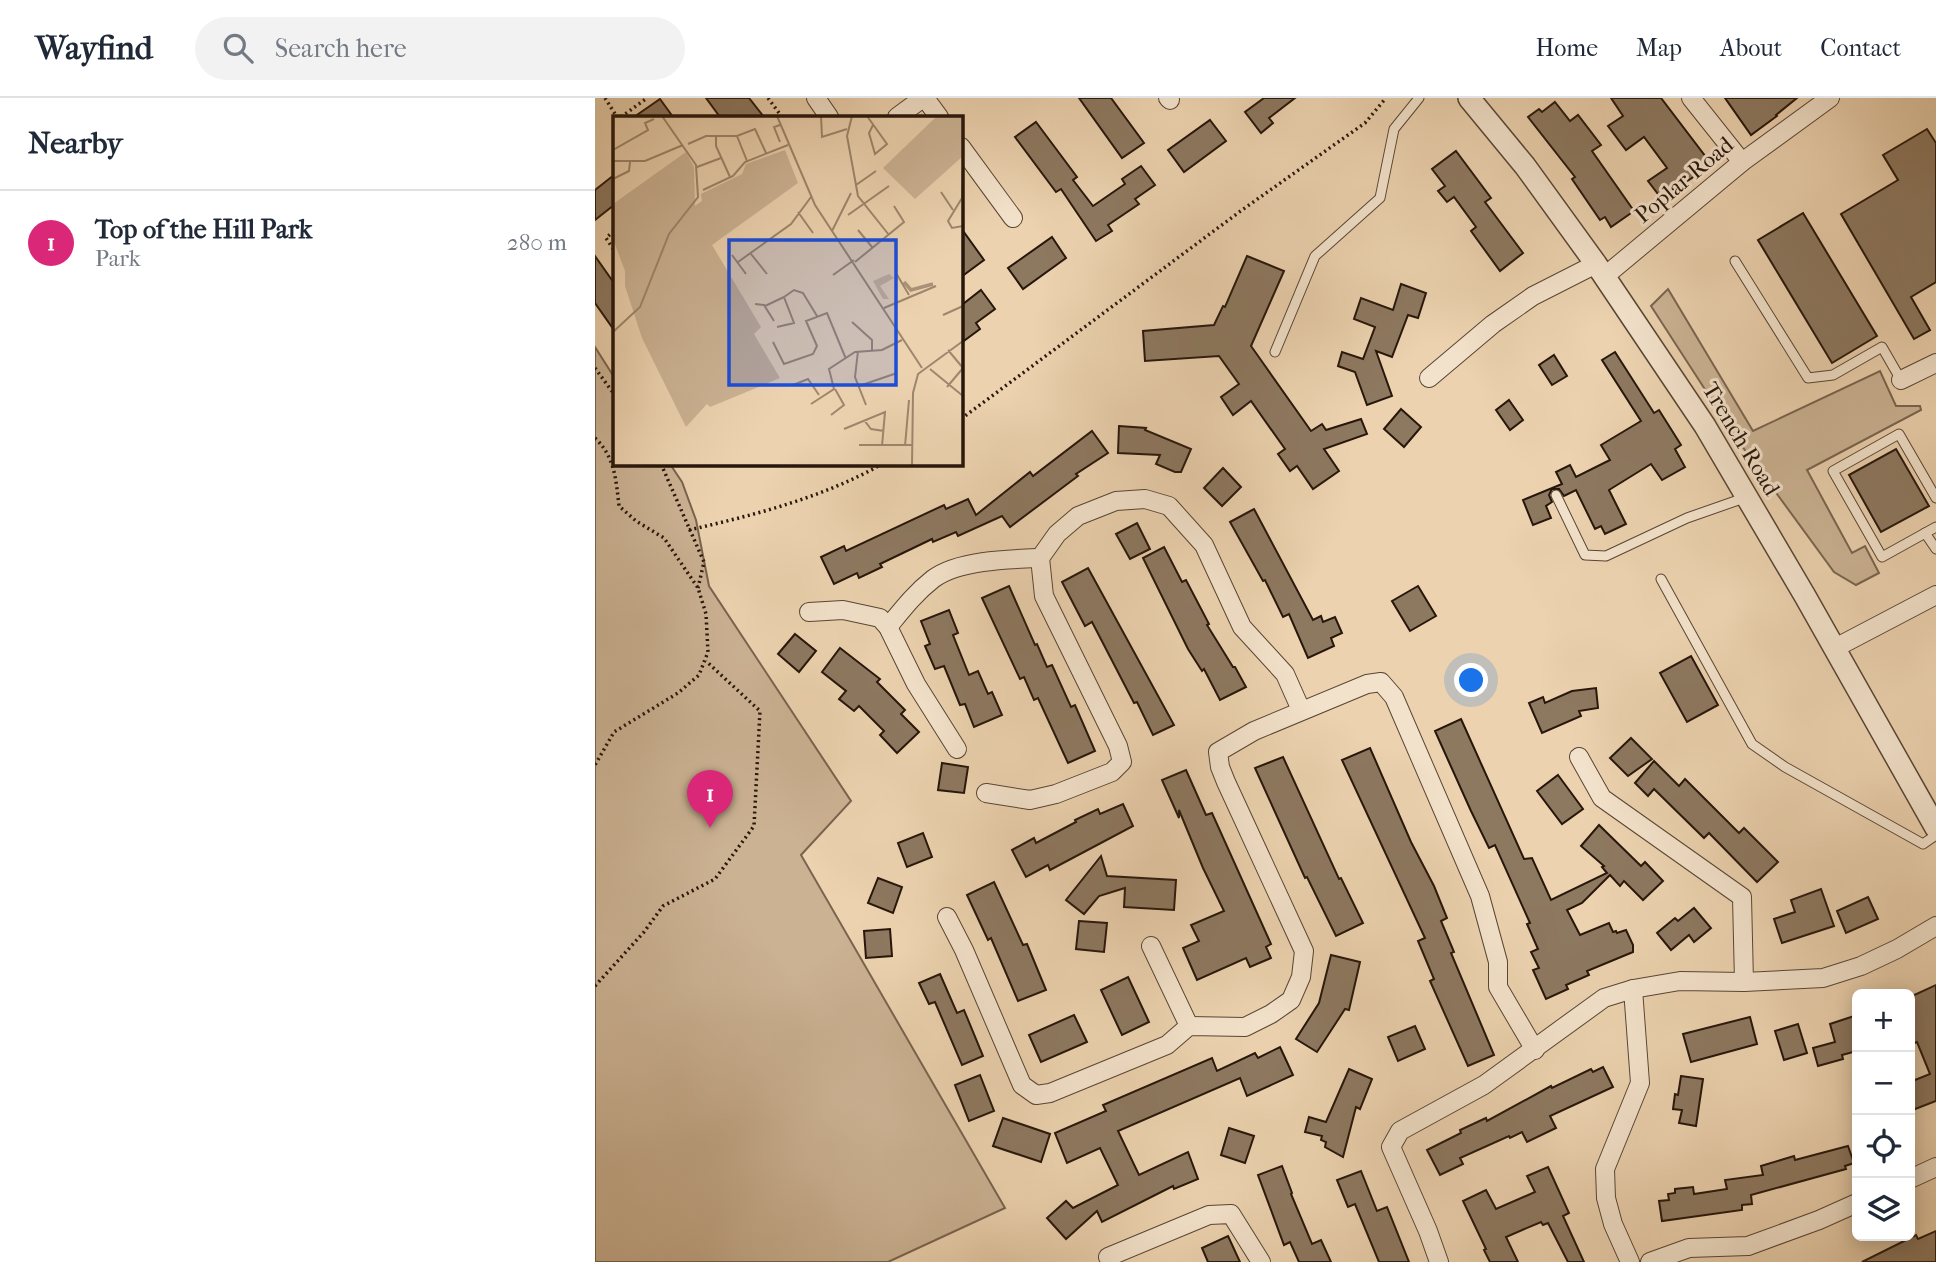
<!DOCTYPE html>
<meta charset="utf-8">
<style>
:root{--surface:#fff;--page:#f2f2f3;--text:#1f2937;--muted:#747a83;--line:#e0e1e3;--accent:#db2777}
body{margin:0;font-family:"IM FELL French Canon",serif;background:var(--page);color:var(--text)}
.controls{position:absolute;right:21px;bottom:21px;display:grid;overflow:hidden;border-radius:10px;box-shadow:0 4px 18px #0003}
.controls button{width:63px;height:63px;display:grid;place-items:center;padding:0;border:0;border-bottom:2px solid var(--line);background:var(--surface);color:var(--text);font:35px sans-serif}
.you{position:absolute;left:877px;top:583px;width:24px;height:24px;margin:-18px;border:5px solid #fff;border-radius:50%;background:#1a73e8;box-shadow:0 0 0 10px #1a73e833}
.badge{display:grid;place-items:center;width:46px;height:46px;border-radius:50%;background:var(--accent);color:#fff;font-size:23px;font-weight:700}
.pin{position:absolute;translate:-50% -58px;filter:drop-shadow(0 2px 4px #0008)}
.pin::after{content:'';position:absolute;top:37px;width:24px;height:21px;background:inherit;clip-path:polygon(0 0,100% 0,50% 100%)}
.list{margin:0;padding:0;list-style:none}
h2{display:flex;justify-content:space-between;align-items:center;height:91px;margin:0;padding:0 28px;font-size:30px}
h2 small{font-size:23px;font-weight:400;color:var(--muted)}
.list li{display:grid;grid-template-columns:46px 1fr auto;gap:21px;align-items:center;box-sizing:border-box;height:105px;padding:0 28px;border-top:2px solid var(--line)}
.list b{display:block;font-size:26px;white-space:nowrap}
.list p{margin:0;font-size:23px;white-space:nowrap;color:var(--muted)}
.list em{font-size:23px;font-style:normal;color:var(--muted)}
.icon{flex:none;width:38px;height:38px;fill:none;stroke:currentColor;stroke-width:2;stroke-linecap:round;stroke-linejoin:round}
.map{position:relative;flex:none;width:1341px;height:1164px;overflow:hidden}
header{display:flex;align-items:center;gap:42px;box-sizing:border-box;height:98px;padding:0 35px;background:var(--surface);border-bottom:2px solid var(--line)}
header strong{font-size:33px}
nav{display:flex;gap:38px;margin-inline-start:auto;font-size:24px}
.search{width:490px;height:63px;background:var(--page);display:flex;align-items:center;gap:18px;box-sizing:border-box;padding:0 24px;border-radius:38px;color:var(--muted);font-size:26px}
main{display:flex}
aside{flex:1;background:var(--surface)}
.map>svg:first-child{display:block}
</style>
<header>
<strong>Wayfind</strong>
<div class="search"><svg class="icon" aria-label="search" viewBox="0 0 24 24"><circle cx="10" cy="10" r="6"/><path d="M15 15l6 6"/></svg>Search here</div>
<nav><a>Home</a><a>Map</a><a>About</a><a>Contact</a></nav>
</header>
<main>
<aside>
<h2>Nearby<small></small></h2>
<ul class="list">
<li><span class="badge">1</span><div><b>Top of the Hill Park</b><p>Park</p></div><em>280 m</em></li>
</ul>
</aside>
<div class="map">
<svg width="1341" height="1164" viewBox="0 0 1341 1164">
<rect width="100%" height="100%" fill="#ecd2af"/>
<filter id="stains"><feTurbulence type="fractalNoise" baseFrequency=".00286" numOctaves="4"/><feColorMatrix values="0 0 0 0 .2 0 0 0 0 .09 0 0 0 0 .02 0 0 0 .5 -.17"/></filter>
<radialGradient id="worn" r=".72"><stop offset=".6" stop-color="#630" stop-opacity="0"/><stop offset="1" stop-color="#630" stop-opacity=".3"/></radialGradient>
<g fill="#cbb293" stroke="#79644f" stroke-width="2">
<path d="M1073,191L1158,333L1285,273L1301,308H1325L1326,312L1212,372L1257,455L1270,448L1284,475L1261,487L1239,474L1144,344L1056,208Z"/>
<path d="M0,249L19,279V366H75L87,384L101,422L114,488L256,703L206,757L410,1110L293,1164H0Z"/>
</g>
<g fill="#8d7860" stroke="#27160b" stroke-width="2">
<path d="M111,0H154L169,19H125Z"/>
<path d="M484,0H516L549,45L527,60Z"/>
<path d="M669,0H700L674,20L678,25L666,35L650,14Z"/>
<path d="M1016,0H1066L1117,67L1066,100L1053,83L1072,70L1049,39L1031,52L1013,28L1028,18Z"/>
<path d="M1130,0H1202L1181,17L1182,18L1156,37Z"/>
<path d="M65,1L78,19H39Z"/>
<path d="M960,4L975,23L983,17L1006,47L997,53L1039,113L1016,129L1010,119L1005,122L977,81L980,79L933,19L944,11L947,14Z"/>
<path d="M615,22L631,43L589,74L573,52Z"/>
<path d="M441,24L482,79L478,82L498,108L530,86L527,81L546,68L560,87L540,101L544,106L513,127L517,133L501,143L466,91L461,94L420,39Z"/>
<path d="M1332,31L1341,45V184L1316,199L1335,232L1319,241L1246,116L1303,82L1288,57Z"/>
<path d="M861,53L896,100L890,104L928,155L905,173L876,133L881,129L859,99L852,104L843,93L850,88L837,71Z"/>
<path d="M19,77V107L0,122V92Z"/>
<path d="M1208,115L1282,238L1237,265L1163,142Z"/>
<path d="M366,130L389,162L366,179Z"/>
<path d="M457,139L471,160L428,191L413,170Z"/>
<path d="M0,158L19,185V232L0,205Z"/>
<path d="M652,158L689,173L656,248L716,333L727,326L731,332L766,321L772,336L729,351L744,373L718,391L702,368L695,373L683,356L690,351L656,303L638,317L626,299L644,286L624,258L550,263L548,233L619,227L628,208L630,209Z"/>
<path d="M806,186L831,195L823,220L813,217L797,259L781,253L797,298L772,307L760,274L743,268L747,254L768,261L780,229L759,221L766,200L798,212Z"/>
<path d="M386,192L400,211L381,225L385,231L366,245V203L368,206Z"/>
<path d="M1020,254L1059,315L1064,312L1086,347L1080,351L1090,369L1067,382L1056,366L1014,392L1031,426L1010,436L1006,428L1000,431L981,392L969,398L964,391H957L954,397L957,404L951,408L956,420L938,427L928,402L967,386L961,374L975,367L981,379L1015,362L1006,347L1046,323L1007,262Z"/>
<path d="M959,257L972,278L957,287L944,267Z"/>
<path d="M914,302L928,322L915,332L901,312Z"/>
<path d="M806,311L826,329L809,349L789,331Z"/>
<path d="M524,328L551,330L550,332L596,351L586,374H580L561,366L565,357L523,355Z"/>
<path d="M497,333L513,355L481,376L483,378L415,429L407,418L363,438L361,434L338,444L337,441L285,466L287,469L264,480L262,475L239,486L226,459L249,448L251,453L349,407L351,411L373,401L381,417L435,374L438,378Z"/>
<path d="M1301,351L1334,408L1286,434L1254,377Z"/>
<path d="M628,370L646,389L627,408L609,390Z"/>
<path d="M659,411L718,522L726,518L728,524L740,519L747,535L736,540L739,548L713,560L694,516L688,519L670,482L668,483L635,424Z"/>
<path d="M542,425L555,451L535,461L521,436Z"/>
<path d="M569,449L587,484L591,482L614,526L612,527L638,569H640L651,589L625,602L609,571L607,573L593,551L548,460Z"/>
<path d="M493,470L579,627L558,637L542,604L539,605L497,524L490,528L467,484Z"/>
<path d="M414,488L440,547L442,546L452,569L457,567L476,609L480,607L500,653L473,665L443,600L439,602L429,579L425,581L387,500Z"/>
<path d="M823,488L841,518L815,533L797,503Z"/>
<path d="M354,512L363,535L358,537L374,577L383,573L393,596L397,594L407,617L379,629L370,606L365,607L349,568L340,571L330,548L335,546L326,523Z"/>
<path d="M200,536L221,553L204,574L183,556Z"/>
<path d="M245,550L285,581L282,584L310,612L306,616L324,634L302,655L285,637L289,633L264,608L259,613L244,601L251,593L227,574Z"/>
<path d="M1096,558L1123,607L1092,624L1065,575Z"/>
<path d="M1001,590L1003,610L984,613L986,618L947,635L934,605L948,599L950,605L977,593Z"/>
<path d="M866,621L929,761L937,760L956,802L1012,775L1007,769L1009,768L986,748L1004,727L1046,768L1050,764L1068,783L1048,802L1029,783L1025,788L1015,777L987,805L972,812L985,837L1014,825L1018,834L1021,833L1022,835L1031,832L1038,847V854L992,873L994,877L971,887L973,891L951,901L938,872L944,870L936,854L943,851L932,826L935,825L900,747L894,750L876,713L840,633Z"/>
<path d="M1036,640L1057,661L1033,678L1015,660Z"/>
<path d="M775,650L816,744L839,788L852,820L846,823L859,854L856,855L899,957L873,968L835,883L839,881L823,843L830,840L747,662Z"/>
<path d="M688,659L744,781L746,780L768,825L741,838L712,779L710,780L660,670Z"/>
<path d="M1059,663L1084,688L1090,681L1144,735L1149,730L1183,764L1162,784L1114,735L1109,740L1059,691L1053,698L1040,685Z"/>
<path d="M347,665L373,669L369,695L343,692Z"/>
<path d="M591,672L611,717L617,715L676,846L671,849L676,860L655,869L651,860L602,882L588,850L604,843L596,827L629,813L608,770L584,712V720L567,682Z"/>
<path d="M963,677L988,711L967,726L942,693Z"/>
<path d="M528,706L538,728L455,772L453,767L431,779L417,752L439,740L441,745L481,724L480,722L503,711L505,716Z"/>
<path d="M328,735L337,759L312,769L303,745Z"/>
<path d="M506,758L512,778L581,782L579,812L529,809L530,790L504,798L489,816L471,802Z"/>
<path d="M283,780L307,789L298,815L273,805Z"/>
<path d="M399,784L428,847L432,846L451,892L423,903L396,840L393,842L372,797Z"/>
<path d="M1226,791L1239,828L1187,845L1179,821L1200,814L1196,802Z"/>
<path d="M1273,799L1283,821L1251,835L1242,813Z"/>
<path d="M1099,810L1116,830L1099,844L1094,837L1076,852L1062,835L1080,820L1083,823Z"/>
<path d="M484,823L512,825L509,854L481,851Z"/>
<path d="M295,831L297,858L271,860L269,833Z"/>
<path d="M736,857L765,864L754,912L750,911L722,954L701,941L724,905Z"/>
<path d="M345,876L362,915L369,912L388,958L367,967L340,904L334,906L324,885Z"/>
<path d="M533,879L554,924L527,937L506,892Z"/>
<path d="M1341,887V1003L1315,1013V984L1335,976L1322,944L1315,947V899Z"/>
<path d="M479,917L492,944L446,964L434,937Z"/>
<path d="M1259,918L1262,929V953L1247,957L1248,961L1223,968L1218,950L1240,944L1235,926Z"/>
<path d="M1155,919L1162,946L1096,964L1088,936Z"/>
<path d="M1203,926L1212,955L1189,962L1180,933Z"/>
<path d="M820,928L830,951L803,963L793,939Z"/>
<path d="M685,949L698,977L652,998L645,980L523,1033L544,1077L593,1054L603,1081L579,1091L578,1088L507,1124L502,1113L471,1141L452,1120L471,1103L478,1110L523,1087L505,1050L472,1065L460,1035L511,1013L508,1007L617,960L622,973L660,955L663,960Z"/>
<path d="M1008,969L1018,989L955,1018L961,1030L932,1044L927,1034L915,1040L914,1038L865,1060L868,1066L845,1077L832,1052L866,1035L865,1032L891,1020L892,1023L956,988L957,990L996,971L998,974Z"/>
<path d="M754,971L777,981L765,1011L761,1009L748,1059L730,1049L731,1044L726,1042L727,1038L710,1034L714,1019L731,1024Z"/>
<path d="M385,977L399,1013L374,1023L360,987Z"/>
<path d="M1086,978L1108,981L1101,1028L1084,1025L1087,1012L1078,1011L1080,996L1083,997Z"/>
<path d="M408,1020L455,1036L446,1064L398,1048Z"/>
<path d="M634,1030L659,1038L650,1065L626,1057Z"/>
<path d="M1253,1048L1259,1065L1250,1068L1251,1071L1156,1097L1157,1106L1147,1107V1112L1067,1123L1064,1103L1074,1102L1073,1096L1080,1095V1091L1098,1089L1099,1096L1132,1091L1130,1082L1168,1077L1166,1068L1199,1058L1200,1062Z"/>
<path d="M687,1068L697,1095L696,1096L717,1146L726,1142L736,1164H704L695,1144L689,1147L663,1077Z"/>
<path d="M953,1069L974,1115L968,1118L989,1164H973L953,1125L948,1127L946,1124L911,1139L923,1164H895L889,1152L891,1151L868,1103L891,1092L901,1111L940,1094L932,1078Z"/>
<path d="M766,1073L782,1113L792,1109L814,1164H784L760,1106L753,1109L742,1082Z"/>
<path d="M1341,1133V1164H1267L1321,1137L1323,1141Z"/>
<path d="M633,1138L645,1164H613L607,1150Z"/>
</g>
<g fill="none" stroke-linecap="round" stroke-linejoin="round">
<defs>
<g id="service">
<path d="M1140,163L1213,280L1238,277L1287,249L1306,282"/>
<path d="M680,254L720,158L785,100L799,31L824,0"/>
<path d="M961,397L990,457L1011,458L1092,420L1152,399"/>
<path d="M1341,400L1304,336L1238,373L1287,459L1341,429"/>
<path d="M1330,435L1341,451"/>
<path d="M1066,481L1157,646L1190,669L1328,746L1341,737"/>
</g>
<g id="minor">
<path d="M221,0L234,19"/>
<path d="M330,0L344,19"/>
<path d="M573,0L575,2"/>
<path d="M1096,0L1147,64"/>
<path d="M302,19L328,0"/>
<path d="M366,49L418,120"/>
<path d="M1010,178L1147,64L1235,0"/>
<path d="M834,280L898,226L938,198L1001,166"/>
<path d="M1306,282L1341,265"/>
<path d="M214,514L248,512L285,520L293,529L321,586L362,651"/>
<path d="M293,529C307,512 320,495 338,481C363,462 415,461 445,460"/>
<path d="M1240,550L1341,497"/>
<path d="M984,659L1007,700L1147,799L1149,884"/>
<path d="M391,695L435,702L461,696L517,674L527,664L523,648L449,498L445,460L462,436L483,418L521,403L550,401L574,408L609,447L647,529L690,576L706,612"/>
<path d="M352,819L369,852L427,987L441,997L455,995L572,947L594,928L650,929L676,916L696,902L706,879L709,853L631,684L625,669L623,654L659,633L772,586L786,584L799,599L885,798L903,864V889L940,952"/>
<path d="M556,848L594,928"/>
<path d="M1315,1081L1341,1069"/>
<path d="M513,1159L614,1117L636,1116L666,1164"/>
<path d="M844,1164L833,1133L796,1049L805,1033L889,987L1009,900L1038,891L1085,883L1149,884L1228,880L1266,868L1302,851L1341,828"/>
<path d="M1035,1164L1018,1126L1011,1100L1010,1071L1045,985L1038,891"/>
<path d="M1055,1164L1094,1150L1153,1148L1224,1122L1262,1105"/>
</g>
<path id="tertiary" d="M874,0L930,68L1001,166L1110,328L1210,498L1341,730"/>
</defs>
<use href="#service" stroke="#584534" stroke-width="11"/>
<use href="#minor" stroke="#584534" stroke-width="20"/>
<use href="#tertiary" stroke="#584534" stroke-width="24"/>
<g stroke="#27160b" stroke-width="3.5" stroke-dasharray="2 3.5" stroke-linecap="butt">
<path d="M10,0L22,19"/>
<path d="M173,0L187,19"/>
<path d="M26,19L52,0"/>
<path d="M19,133L11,140L19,152"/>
<path d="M0,270L19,296"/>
<path d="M366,321L647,112L770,25L791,0"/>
<path d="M0,340C20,359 21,382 24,408L41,423L69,440L103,490L111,516L113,554L104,577L83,595L19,634L0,667"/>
<path d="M66,366L109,464L103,490"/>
<path d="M94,432C160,417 229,399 287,366"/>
<path d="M0,888L49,834L68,808L120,781L159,728L165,613L111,563"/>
</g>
<use href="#service" stroke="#f3e2cb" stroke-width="9"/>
<use href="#minor" stroke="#f3e2cb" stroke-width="18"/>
<use href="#tertiary" stroke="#f3e2cb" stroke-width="21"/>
</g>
<g text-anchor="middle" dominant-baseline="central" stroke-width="6" stroke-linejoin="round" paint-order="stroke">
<g font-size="23" fill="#27160b" stroke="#f3e2cb">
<text transform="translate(1089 82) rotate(-40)">Poplar Road</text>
<text transform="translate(1146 341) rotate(59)">Trench Road</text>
</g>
</g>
<g transform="translate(18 18)">
<rect width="350" height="350" fill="#ecd2af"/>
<path d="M324,0H350V40L302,83L270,52ZM172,34L185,67L99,129L148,211L141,218L167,262L97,291L94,288L73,311L29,222L12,170V155L0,123V88L73,36L81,51L82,90L89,85L88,78L129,58L133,48ZM250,147L260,165L276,158L281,162L267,170L276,183H270Z" fill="#cbb293"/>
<path fill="none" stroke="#a99277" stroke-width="3.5" d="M291,166L298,174L320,168"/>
<path fill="none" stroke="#9d876d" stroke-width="2" d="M164,0L202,89L309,252M208,0L209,21L234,13M239,0L234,20L245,80L276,119M254,0L274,28L262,38L256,17L260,9M167,9L161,11L167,26M103,20V30L117,61M124,20L134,45M75,28L93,20H124L142,13L153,37M0,34L35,14L32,7L41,3M0,45H32L70,29M84,51L108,42M350,54L349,82L335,105L339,112L350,110M0,63L16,55L17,46M243,69L263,55M90,74L120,60L132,46L175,29M328,76L340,94M185,96L200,117M235,99L276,70M245,114L259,131M219,115L238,77M138,138L154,158M119,139L133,158M125,146L178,108L198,81M242,146L291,106L281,90M283,157L296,179M220,159L241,144M142,188L151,189L161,205M152,190L171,181M271,192L323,170M330,199L350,190M239,206L259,224V234M164,211L181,207L171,181L181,174L190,177L204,200M0,216L27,191L56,118L85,81L83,49L49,0M160,226L171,248L200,238L204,230L193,205L214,197L233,243M335,234L350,252M245,235L242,261L253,289M317,253L350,280M180,269L195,263L206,279M246,270L284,257M334,271L350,252M198,288L221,273L216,253L242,236L269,234L289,224M218,299L231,289L222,273M251,304L258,313L271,315M231,313L272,296L269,330M246,329H299M292,330L296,284M299,350L300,277L305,258L350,225"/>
<path fill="#1d4ed8" fill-opacity="0.15" stroke="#1d4ed8" stroke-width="3.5" d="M116,124H283V269H116Z"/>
<rect width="350" height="350" fill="none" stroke="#27160b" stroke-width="3.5"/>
</g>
<rect width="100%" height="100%" filter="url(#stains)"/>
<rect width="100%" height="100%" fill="url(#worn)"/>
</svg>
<div class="controls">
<button>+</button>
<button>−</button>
<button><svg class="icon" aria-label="locate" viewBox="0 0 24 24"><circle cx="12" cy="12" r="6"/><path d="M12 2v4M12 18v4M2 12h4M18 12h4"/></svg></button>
<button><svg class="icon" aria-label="layers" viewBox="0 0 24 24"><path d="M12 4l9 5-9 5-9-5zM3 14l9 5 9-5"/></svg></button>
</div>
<div class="you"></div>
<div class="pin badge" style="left:115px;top:730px">1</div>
</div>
</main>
